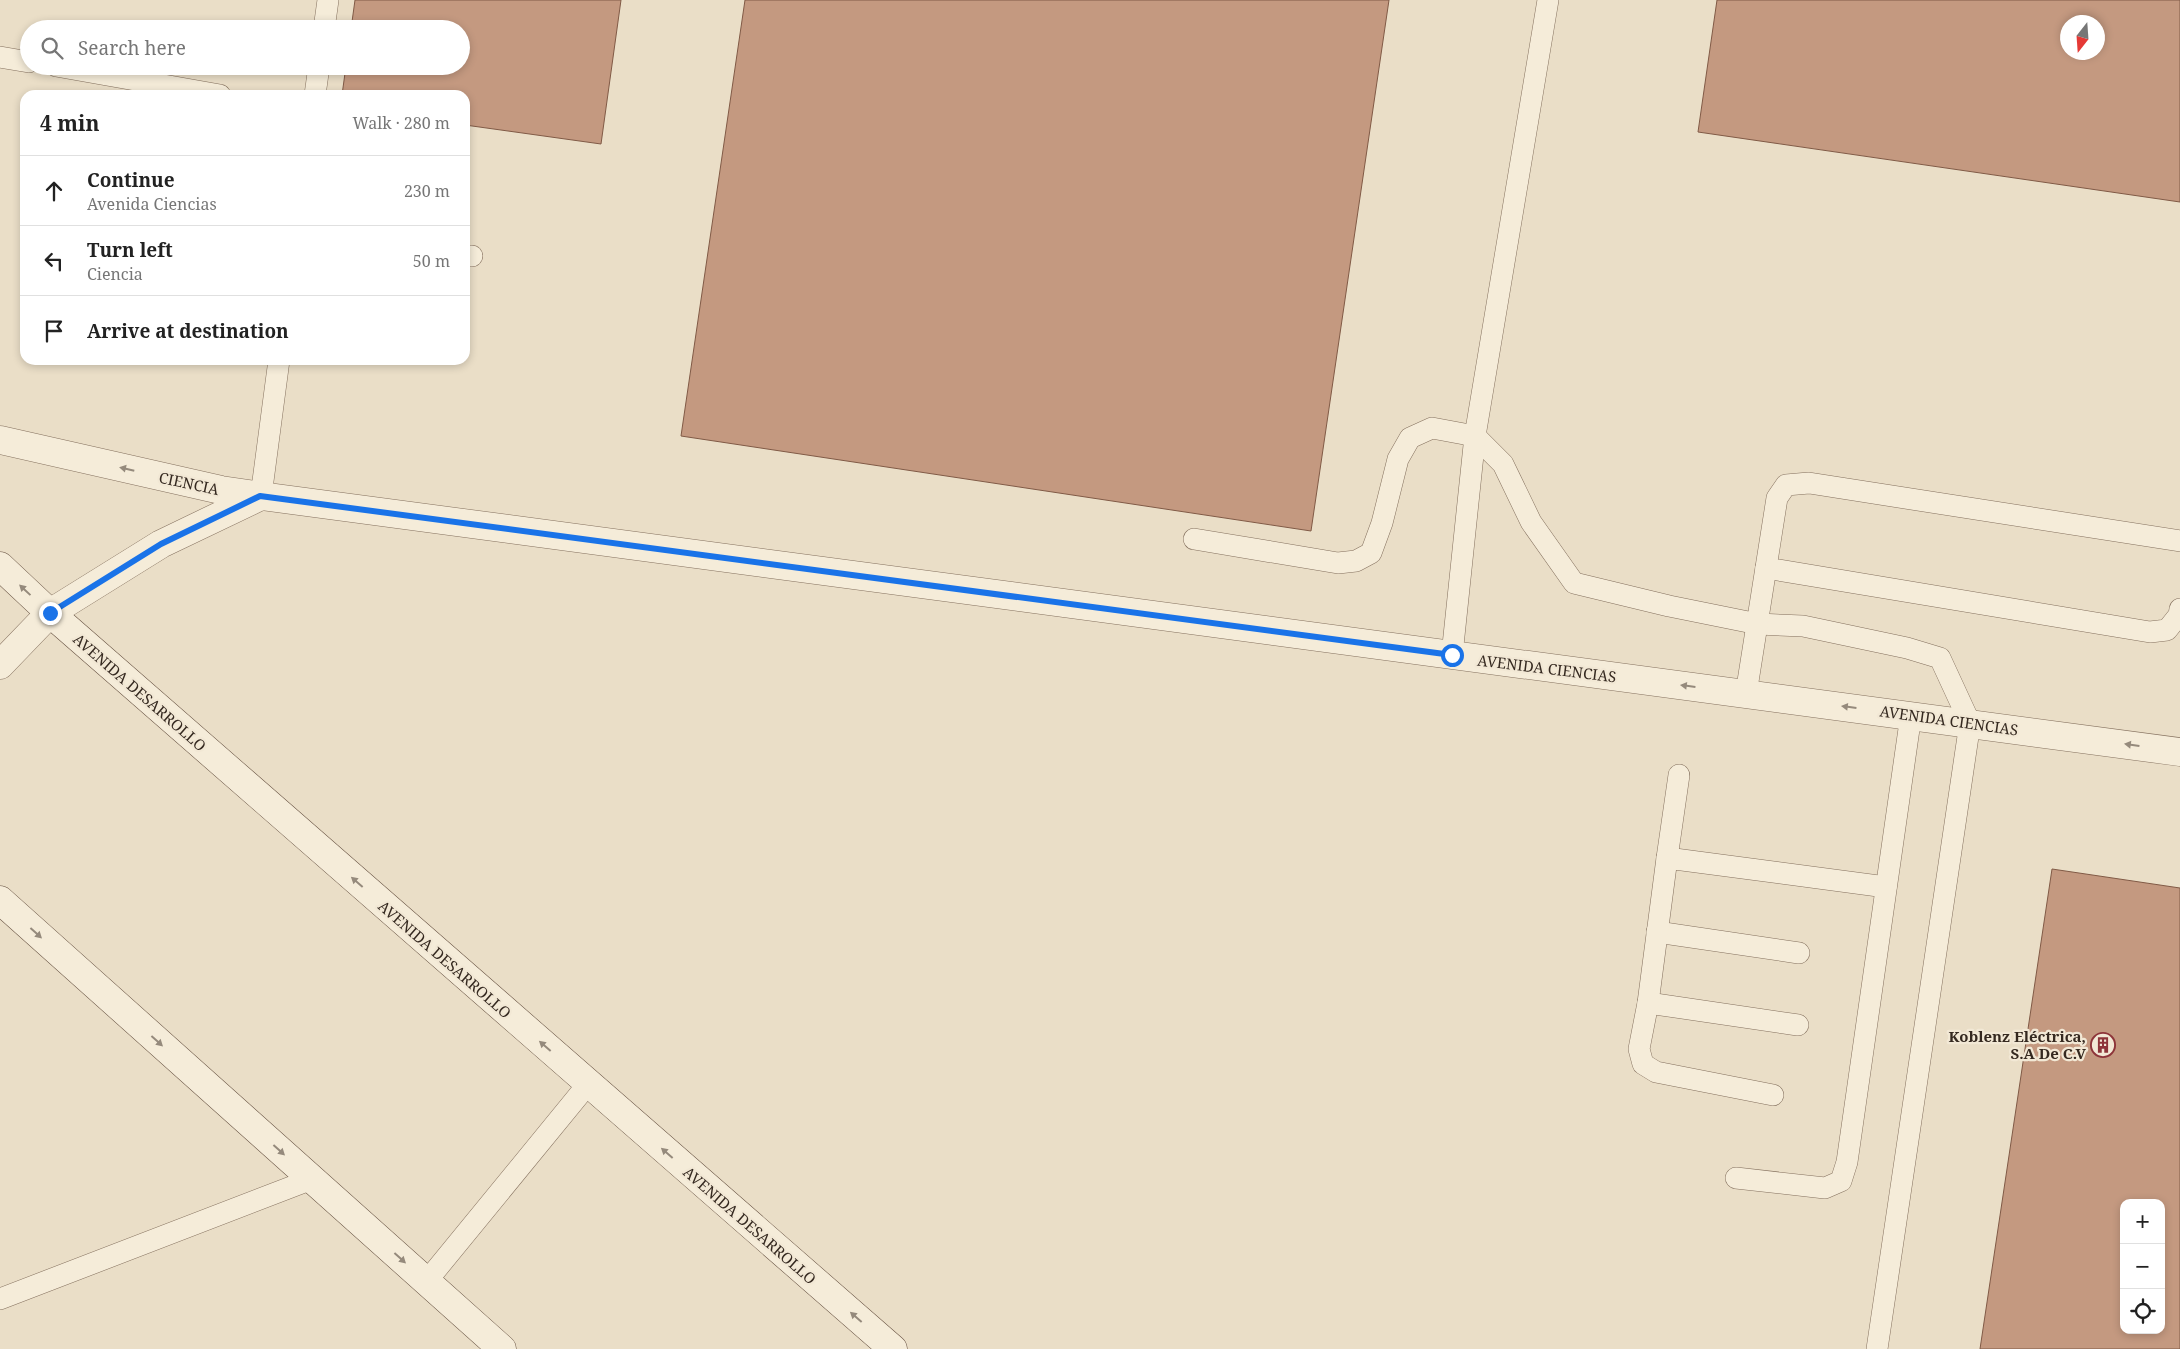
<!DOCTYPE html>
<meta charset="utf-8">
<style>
:root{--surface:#fff;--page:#f6f6f6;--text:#222;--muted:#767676;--line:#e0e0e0}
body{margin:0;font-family:"Noto Serif",serif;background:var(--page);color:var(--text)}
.controls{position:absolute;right:15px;bottom:15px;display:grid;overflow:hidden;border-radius:10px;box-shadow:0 2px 8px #0003}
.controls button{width:45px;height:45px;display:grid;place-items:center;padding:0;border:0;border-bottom:1px solid var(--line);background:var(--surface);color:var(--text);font:25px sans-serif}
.compass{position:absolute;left:2060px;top:15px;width:45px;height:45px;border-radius:50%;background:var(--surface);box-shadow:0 2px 8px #0003;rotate:197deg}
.stop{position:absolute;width:15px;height:15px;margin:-11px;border:4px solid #1a73e8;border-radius:50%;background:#fff}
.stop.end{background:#1a73e8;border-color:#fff;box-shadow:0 1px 5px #0008}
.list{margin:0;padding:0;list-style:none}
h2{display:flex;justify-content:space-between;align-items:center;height:65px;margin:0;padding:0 20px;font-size:21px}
h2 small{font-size:16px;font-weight:400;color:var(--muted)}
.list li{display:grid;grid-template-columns:32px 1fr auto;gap:15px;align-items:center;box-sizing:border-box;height:70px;padding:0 20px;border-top:1px solid var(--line)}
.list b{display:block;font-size:19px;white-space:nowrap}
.list p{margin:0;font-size:16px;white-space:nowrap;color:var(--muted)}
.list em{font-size:16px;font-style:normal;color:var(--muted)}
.icon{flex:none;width:28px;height:28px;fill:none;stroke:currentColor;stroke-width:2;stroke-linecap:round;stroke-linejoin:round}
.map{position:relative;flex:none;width:2180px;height:1349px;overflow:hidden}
.search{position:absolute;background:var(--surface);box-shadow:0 2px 8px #0003;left:20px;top:20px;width:450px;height:55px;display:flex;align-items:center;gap:12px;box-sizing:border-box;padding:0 18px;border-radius:28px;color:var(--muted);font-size:19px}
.panel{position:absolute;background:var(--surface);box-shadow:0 2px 8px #0003;left:20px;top:90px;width:450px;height:275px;border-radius:15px}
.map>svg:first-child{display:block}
</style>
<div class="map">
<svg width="2180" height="1349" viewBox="0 0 2180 1349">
<rect width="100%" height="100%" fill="#eadec7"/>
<g fill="#c49980" stroke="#805a46" fill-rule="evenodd">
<path d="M355,0H621L601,144L465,125V95H342L346,66H461V29H351Z"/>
<path d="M745,0H1389L1311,531L681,436Z"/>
<path d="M1717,0H2180V202L1698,132ZM2068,22H2098V52H2068Z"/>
<path d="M2052,869L2180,888V1349H1980ZM2124,1203H2161V1330H2124Z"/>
</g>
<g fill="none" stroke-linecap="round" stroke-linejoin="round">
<defs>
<g id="service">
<path d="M324,29L328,0"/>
<path d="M0,57L29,62"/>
<path d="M56,66L220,95"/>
<path d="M315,95L319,66"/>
<path d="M465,256H472"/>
<path d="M261,496L279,360"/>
<path d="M1194,539L1338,563L1356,561L1371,553L1382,523L1398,459L1410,438L1432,428L1475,436L1503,464L1531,522L1574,583L1669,606L1758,624L1803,626L1907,648L1940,658L1970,723L1877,1349"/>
<path d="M1766,568L2150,632L2167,630L2179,615L2180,609"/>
<path d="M1452,655L1475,436L1548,0"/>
<path d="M1746,694L1777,498L1786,485L1809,483L2180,541"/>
<path d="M1667,858L1679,775"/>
<path d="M1657,932L1799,953"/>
<path d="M1648,1003L1798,1025"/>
<path d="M1773,1095L1656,1072L1643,1064L1639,1049L1648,1003L1667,858L1886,887"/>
<path d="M1736,1178L1825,1188L1841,1181L1847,1162L1911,715"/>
<path d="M426,1282L588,1084"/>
<path d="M0,1299L312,1179"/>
</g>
<path id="minor" d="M0,665L50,613L161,544L261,496"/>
<path id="tertiary" d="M0,440L221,490L261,496L2180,752"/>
<g id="secondary">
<path d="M0,566L50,613L893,1349"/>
<path d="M0,900L502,1349"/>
</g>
</defs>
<use href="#service" stroke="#84705e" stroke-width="22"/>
<use href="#minor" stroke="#84705e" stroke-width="29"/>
<use href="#tertiary" stroke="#84705e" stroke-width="29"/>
<use href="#secondary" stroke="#665141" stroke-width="29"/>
<use href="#service" stroke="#f5ecd9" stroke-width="21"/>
<use href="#minor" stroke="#f5ecd9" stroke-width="28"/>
<use href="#tertiary" stroke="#f5ecd9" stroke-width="28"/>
<use href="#secondary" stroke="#f5ecd9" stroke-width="28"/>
</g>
<defs><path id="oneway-solid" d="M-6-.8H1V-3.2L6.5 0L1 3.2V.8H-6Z" transform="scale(1.25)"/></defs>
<g fill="#958a7c">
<use href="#oneway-solid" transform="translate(127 469) rotate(-167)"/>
<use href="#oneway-solid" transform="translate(25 590) rotate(-137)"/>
<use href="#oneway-solid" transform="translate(1688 686) rotate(-173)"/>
<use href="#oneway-solid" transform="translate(1849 707) rotate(-173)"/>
<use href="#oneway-solid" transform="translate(2132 745) rotate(-172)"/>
<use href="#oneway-solid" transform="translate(357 882) rotate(-139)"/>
<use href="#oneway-solid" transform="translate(36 933) rotate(42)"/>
<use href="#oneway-solid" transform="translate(157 1041) rotate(42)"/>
<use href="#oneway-solid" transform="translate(545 1046) rotate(-139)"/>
<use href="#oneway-solid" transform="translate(279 1150) rotate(42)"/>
<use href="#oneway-solid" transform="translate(667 1153) rotate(-139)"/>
<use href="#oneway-solid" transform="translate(400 1258) rotate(42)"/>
<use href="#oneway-solid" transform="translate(856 1317) rotate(-139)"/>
</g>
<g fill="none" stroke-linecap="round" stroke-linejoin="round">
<path stroke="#1a73e8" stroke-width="6" d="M50,613L161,544L260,496L1452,655"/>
</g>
<defs>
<symbol id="building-ring" viewBox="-11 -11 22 22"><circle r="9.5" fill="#f2e8d5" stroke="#8d3439" stroke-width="1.5"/><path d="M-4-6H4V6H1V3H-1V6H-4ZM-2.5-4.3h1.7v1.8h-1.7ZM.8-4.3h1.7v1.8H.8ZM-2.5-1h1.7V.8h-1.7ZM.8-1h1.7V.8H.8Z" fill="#8d3439"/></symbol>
</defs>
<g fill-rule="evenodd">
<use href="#building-ring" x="2089" y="1031" width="28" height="28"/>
</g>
<g text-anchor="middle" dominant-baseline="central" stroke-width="4.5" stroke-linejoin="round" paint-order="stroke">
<g font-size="15" fill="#352920" stroke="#f2e8d5">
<text transform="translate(189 483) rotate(12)">CIENCIA</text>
<text transform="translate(1547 668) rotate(7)">AVENIDA CIENCIAS</text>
<text transform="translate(140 692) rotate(41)">AVENIDA DESARROLLO</text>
<text transform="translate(1949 720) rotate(8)">AVENIDA CIENCIAS</text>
<text transform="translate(445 959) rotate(41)">AVENIDA DESARROLLO</text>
<text transform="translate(750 1225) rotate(41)">AVENIDA DESARROLLO</text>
</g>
<g font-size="15" font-weight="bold" fill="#352920" stroke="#f2e8d5" text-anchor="end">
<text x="2086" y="1036">Koblenz Eléctrica,<tspan x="2086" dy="17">S.A De C.V</tspan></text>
</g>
</g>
</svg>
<div class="controls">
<button>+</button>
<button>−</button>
<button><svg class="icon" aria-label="locate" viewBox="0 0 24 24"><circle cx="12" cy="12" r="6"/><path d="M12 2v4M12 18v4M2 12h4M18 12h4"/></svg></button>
</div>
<svg class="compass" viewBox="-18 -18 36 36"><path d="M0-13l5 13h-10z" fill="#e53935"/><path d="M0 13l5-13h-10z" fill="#767676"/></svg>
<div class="stop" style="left:1452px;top:655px"></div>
<div class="stop end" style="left:50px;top:613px"></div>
<div class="search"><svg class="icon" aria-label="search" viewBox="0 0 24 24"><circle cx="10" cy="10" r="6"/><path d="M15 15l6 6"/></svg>Search here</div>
<section class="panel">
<h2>4 min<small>Walk · 280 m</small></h2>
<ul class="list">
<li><svg class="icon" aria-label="ahead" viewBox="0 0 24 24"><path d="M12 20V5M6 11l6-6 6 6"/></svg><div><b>Continue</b><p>Avenida Ciencias</p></div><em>230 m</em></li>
<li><svg class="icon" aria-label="left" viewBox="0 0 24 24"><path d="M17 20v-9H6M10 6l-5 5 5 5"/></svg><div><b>Turn left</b><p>Ciencia</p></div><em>50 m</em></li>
<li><svg class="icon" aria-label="arrive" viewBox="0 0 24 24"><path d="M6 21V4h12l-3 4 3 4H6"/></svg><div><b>Arrive at destination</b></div></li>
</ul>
</section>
</div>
